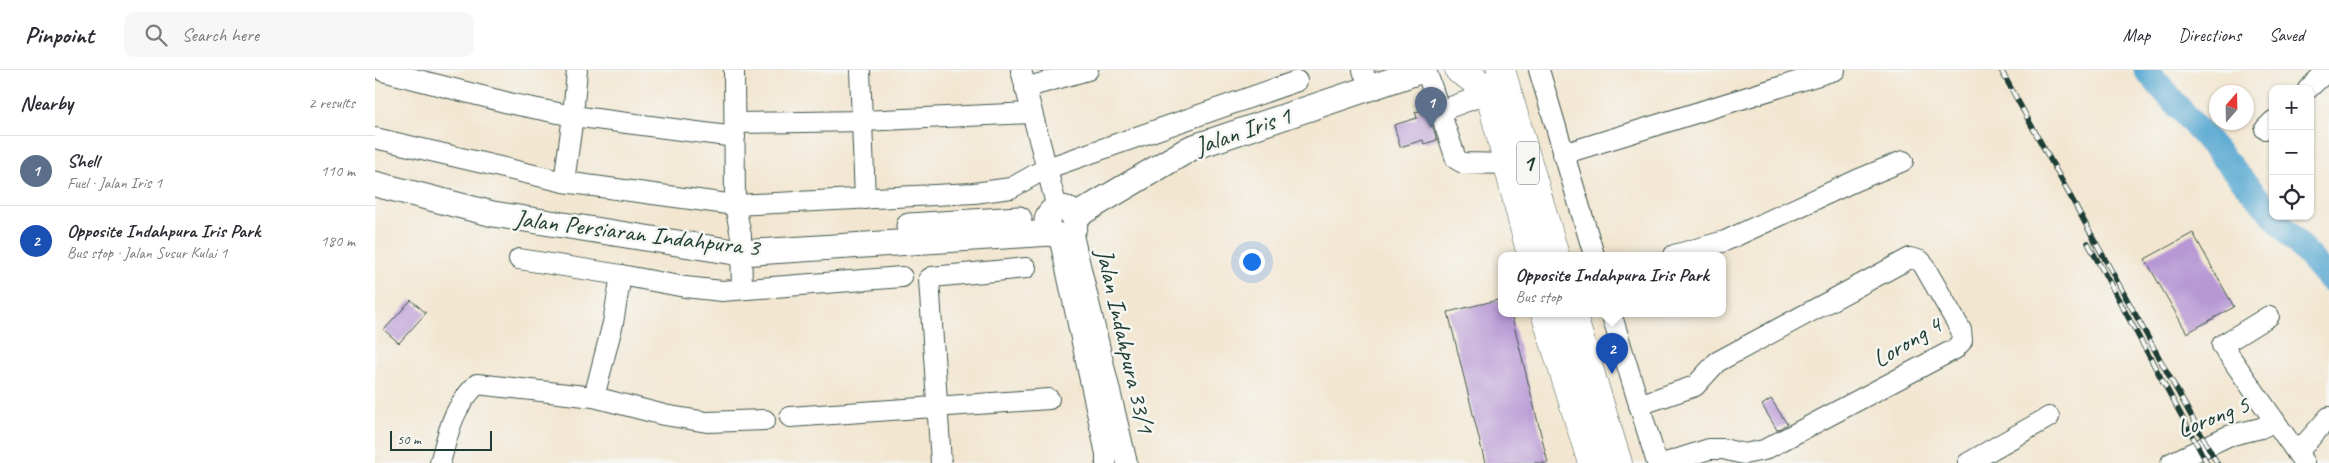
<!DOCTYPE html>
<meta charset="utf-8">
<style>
:root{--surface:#fff;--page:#f7f7f7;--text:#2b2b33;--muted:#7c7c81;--line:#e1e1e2;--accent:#b5179e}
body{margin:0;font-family:Caveat,sans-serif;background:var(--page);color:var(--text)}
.controls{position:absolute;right:15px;top:15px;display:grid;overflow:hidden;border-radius:10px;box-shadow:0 1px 4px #0004}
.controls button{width:45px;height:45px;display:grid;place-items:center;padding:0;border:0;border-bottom:1px solid var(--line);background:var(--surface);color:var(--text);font:25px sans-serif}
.compass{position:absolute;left:1834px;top:15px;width:45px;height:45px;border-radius:50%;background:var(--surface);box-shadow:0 1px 4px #0004;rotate:20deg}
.scale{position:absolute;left:15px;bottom:12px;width:102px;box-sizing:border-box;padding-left:5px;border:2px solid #1f3d34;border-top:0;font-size:14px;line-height:18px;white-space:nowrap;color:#1f3d34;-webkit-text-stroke:4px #f6f6f2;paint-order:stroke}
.you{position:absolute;left:876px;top:191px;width:18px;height:18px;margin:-12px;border:4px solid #fff;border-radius:50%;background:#1a73e8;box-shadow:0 0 0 8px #1a73e833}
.badge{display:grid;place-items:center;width:32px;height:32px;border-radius:50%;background:var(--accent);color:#fff;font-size:16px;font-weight:700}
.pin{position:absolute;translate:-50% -41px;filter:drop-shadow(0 1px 2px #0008)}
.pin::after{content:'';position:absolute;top:26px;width:18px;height:15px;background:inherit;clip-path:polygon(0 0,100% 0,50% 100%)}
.popup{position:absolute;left:1123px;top:182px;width:228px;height:65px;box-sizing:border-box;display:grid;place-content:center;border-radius:10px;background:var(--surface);filter:drop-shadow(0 1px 4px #0005);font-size:16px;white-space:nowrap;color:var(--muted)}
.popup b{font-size:19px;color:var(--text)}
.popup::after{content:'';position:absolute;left:50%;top:100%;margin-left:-10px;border:10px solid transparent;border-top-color:var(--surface)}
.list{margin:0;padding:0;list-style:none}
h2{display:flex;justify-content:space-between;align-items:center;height:65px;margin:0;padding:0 20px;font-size:21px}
h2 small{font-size:16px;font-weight:400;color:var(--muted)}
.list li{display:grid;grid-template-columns:32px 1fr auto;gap:15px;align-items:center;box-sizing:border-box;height:70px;padding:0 20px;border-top:1px solid var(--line)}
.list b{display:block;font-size:19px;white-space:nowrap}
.list p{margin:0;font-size:16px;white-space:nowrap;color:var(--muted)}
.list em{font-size:16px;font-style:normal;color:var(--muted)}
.icon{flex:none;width:28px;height:28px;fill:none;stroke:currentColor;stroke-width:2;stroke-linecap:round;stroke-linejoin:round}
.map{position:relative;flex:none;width:1954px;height:393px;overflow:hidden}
header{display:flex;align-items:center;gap:30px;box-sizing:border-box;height:70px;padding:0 25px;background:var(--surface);border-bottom:1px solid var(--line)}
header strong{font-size:24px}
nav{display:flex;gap:28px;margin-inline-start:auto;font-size:18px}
.search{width:350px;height:45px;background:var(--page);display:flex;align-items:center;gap:12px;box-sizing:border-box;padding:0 18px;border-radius:10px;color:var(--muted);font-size:19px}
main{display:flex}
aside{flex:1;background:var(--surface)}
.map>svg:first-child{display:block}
</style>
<header>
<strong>Pinpoint</strong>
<div class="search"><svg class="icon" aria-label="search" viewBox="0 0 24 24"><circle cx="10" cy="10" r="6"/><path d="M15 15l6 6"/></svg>Search here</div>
<nav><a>Map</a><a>Directions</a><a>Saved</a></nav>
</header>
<main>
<aside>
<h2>Nearby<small>2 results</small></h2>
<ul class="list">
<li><span class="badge" style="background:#5c6f8a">1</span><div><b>Shell</b><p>Fuel · Jalan Iris 1</p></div><em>110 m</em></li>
<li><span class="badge" style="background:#1a4fb4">2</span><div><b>Opposite Indahpura Iris Park</b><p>Bus stop · Jalan Susur Kulai 1</p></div><em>180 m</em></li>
</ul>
</aside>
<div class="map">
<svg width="1954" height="393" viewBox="0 0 1954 393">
<rect width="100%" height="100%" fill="#f6f6f2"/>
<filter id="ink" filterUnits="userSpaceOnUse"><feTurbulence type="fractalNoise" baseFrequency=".02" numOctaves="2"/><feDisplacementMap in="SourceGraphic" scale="10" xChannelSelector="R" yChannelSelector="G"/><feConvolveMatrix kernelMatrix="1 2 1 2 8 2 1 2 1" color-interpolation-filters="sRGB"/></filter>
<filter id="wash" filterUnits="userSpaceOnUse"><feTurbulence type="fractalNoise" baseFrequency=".0096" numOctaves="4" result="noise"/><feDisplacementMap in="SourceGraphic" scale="20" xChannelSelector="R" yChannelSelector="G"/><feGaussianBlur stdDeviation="1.12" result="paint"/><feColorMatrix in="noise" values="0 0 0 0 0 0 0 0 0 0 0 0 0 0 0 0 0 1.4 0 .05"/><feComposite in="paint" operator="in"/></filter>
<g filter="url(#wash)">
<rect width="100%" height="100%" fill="#f2e6d0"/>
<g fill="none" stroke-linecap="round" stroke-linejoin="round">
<g stroke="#57a7d1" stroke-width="25">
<path d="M1771,0L1898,145"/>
<path d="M1899,146L1954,209"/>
</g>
</g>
<g id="blocks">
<g fill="#b798d4">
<path d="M1052,39L1062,70L1049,74L1048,70L1025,77L1019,55L1042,48L1040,42Z"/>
<path d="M1818,163L1859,237L1812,263L1770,189Z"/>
<path d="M1127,229V243H1136L1173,393H1110L1073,242Z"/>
<path d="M36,230L51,243L24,273L9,260Z"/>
<path d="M1396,329L1412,354L1402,360L1387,335Z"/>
</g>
</g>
</g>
<g filter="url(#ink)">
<use href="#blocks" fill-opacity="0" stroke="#3f564b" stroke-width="1"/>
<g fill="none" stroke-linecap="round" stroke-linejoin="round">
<defs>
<g id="minor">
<path d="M359,0L360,135L366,166L367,219"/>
<path d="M485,0L490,129"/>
<path d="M646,0L682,138"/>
<path d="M988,0L989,3"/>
<path d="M1051,0L1081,89L1088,93L1133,94"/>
<path d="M1164,0L1219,185"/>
<path d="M8,1L138,34L198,46L360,67"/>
<path d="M650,18L713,0"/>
<path d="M1933,19L1953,0"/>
<path d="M1065,41L1114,23"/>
<path d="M360,53L488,51L656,43"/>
<path d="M1890,59L1898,51"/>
<path d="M0,68L189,112L360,135L599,123L636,118L670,99L922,11"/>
<path d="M1188,84L1460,0"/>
<path d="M189,112L198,46L202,0"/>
<path d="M697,161L752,393"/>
<path d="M684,166L731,384V393"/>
<path d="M1299,185L1350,171L1482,110L1528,91"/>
<path d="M144,189L246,205"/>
<path d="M1236,243L1282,393"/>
<path d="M1894,246L1847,275L1929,393"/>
<path d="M219,327L238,253L246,205L310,217L347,221L527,207"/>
<path d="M1264,335L1320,316L1342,292L1535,188L1546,191L1549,196L1586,260L1587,271L1580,279L1389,380L1369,384L1348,379H1334L1291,393"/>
<path d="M415,347L674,329"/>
<path d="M1922,383L1954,347"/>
<path d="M65,393C74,360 77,339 102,314L219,327L289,345L332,352L390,350"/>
<path d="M566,393L554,209L557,207L651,198"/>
<path d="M1593,393L1674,347"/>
<path d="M1796,393L1853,366L1886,358L1900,351"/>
</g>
<g id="major">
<path d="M0,114L118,144L366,183L676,163"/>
<circle cx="686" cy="152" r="14"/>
<path d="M699,147L816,78L1048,0"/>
<path d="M534,156L644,149"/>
</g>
<g id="highway">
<path d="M1084,0L1113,19"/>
<path d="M1126,0L1180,185"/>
<path d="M1118,37L1156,185"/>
<path d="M1170,243L1217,393"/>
<path d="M1197,243L1243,393"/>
</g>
</defs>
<use href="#minor" stroke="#3f564b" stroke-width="22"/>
<use href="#major" stroke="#3f564b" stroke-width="27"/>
<use href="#highway" stroke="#3f564b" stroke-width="29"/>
<use href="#minor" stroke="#fff" stroke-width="20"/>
<use href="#major" stroke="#fff" stroke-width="25"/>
<use href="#highway" stroke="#fff" stroke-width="28"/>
<defs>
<g id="rail">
<path d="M1626,0L1842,393"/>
<path d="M1713,173L1832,393"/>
</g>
</defs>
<use href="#rail" stroke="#1f3d34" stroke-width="5.5"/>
<use href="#rail" stroke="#f6f6f2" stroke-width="4" stroke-dasharray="11" stroke-linecap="butt"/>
</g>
</g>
<g text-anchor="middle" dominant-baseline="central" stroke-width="5" stroke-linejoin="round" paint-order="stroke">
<rect fill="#f6f6f2" stroke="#60746d" stroke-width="1" x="1142" y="71.5" width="22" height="43" rx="4"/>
<g font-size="24" font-weight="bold" fill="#1f3d34">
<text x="1153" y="93">1</text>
</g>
<g font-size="25" fill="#1f3d34" stroke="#f6f6f2">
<text transform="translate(868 61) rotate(-19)">Jalan Iris 1</text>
<text transform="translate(262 163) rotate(7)">Jalan Persiaran Indahpura 3</text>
<text transform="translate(750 271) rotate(77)">Jalan Indahpura 33/1</text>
<text transform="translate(1532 272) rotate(-31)">Lorong 4</text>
<text transform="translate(1838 347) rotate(-21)">Lorong 5</text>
</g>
</g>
</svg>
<div class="controls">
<button>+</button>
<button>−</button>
<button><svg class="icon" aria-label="locate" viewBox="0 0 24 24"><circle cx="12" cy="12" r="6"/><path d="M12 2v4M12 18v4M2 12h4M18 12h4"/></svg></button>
</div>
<svg class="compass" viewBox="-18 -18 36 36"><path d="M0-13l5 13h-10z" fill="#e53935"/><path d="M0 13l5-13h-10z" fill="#7c7c81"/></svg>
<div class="scale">50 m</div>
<div class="you"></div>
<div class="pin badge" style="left:1056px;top:58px;background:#5c6f8a">1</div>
<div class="pin badge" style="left:1237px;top:304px;background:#1a4fb4">2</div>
<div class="popup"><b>Opposite Indahpura Iris Park</b>Bus stop</div>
</div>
</main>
